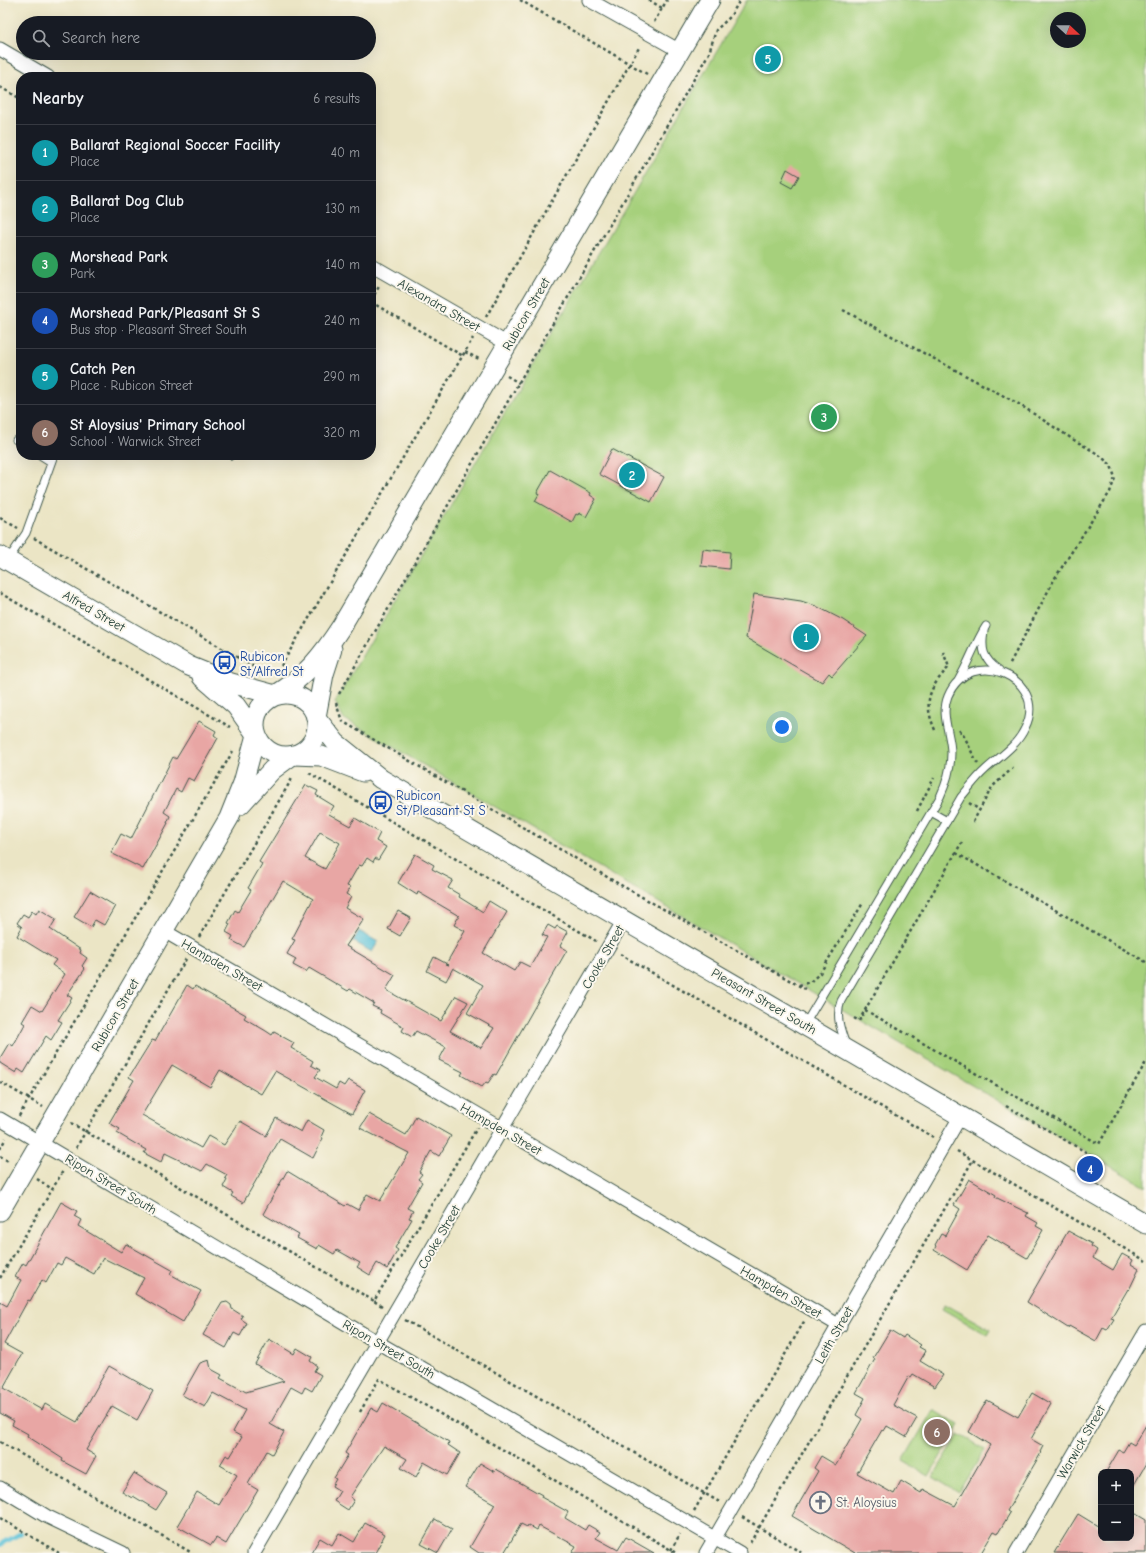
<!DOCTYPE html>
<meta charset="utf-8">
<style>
:root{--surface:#171b24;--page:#242831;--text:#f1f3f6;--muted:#9ea1a6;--line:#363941;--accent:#d1495b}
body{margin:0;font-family:"Comic Neue",sans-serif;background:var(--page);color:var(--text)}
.controls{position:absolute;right:12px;bottom:12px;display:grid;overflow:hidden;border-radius:8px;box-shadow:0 4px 16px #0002}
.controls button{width:36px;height:36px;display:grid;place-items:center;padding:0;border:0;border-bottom:1px solid var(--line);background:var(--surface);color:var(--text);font:20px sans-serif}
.compass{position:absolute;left:1050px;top:12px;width:36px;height:36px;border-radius:50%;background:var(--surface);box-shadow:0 4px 16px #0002;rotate:112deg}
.you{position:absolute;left:782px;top:727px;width:14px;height:14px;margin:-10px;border:3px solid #fff;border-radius:50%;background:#1a73e8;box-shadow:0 0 0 6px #1a73e833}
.badge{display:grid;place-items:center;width:26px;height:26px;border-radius:50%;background:var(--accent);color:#fff;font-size:13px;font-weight:700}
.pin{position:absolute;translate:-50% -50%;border:2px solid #fff;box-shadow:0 1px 4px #0006}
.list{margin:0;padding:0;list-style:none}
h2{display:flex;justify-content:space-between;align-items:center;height:52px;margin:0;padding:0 16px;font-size:17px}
h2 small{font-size:13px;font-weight:400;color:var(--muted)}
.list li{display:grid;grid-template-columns:26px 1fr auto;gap:12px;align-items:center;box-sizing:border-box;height:56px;padding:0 16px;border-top:1px solid var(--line)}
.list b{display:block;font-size:15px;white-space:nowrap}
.list p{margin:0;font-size:13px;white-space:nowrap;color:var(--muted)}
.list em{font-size:13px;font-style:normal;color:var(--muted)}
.icon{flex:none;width:22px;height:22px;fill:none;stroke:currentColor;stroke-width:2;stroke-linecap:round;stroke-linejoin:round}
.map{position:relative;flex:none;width:1146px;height:1553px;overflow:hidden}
.search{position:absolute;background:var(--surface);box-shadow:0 4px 16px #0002;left:16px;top:16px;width:360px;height:44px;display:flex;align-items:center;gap:10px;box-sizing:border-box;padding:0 14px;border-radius:22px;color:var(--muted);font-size:15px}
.panel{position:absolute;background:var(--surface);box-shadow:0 4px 16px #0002;left:16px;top:72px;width:360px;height:388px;border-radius:16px}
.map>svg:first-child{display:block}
</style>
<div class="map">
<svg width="1146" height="1553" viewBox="0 0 1146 1553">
<rect width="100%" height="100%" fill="#fbf7ec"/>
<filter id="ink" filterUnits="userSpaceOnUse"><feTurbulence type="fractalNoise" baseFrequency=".025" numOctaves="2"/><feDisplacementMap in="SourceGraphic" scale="8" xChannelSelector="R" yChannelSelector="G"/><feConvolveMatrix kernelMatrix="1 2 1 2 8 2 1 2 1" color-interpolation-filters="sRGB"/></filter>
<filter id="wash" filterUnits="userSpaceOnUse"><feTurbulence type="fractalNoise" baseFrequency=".012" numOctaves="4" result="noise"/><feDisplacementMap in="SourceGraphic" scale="16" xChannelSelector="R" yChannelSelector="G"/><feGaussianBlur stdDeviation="0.9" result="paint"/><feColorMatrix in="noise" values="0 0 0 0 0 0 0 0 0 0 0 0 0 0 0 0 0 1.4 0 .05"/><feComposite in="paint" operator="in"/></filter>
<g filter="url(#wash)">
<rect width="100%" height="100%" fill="#ebe5c5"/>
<g fill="#a6d07c" stroke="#628658" fill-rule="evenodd">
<path d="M747,0H1146V1187L343,718L335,702ZM1056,18H1080V42H1056Z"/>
<path d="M945,1304L991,1330L988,1335L942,1309Z"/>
<path d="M933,1410L959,1425L929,1476L903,1461Z"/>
<path d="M959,1434L985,1449L959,1493L933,1477Z"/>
</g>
<path fill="#5bc2d8" stroke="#3d8086" d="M359,931L378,942L372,952L353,941Z"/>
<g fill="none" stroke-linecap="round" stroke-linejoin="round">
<path stroke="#5bc2d8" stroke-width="4.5" d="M0,1545L21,1533"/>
</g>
<g id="blocks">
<g fill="#e8a6a4" fill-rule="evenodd">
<path d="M787,169L799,176L792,188L781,182Z"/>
<path d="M612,449L664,477L651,502L599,474Z"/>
<path d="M550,470L591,493L590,495L596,499L586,517L579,513L578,515L576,514L572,522L535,501L539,494L537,493Z"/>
<path d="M703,549L730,552L729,569L701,566Z"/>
<path d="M754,594L801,601L816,606L843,620L867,636L832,676L829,673L822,682L746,638Z"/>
<path d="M199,721L216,731L214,735L218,738L194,781L188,778L181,792L176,789L164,812L170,816L167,823H168L143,869L111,853L121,834L131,839L173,757L176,759Z"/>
<path d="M306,785L318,791L316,795L334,806L329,814L350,826L355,818L380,833L376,841L386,847L378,860L375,858L373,862L367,858L362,866L359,865L347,886L350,887L346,894L351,897L345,908L364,919L346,946L395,975L386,990L441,1021L456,996L468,1002L450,1031L481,1048L494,1028L467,1013L483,985L453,968L446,981L427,971L434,957L449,965L446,964L465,931L454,925L459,916L418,892L417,895L398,883L415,854L434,865L432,869L453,880L448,888L460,895L459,897L483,912L489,901L507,912L483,953L514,971L520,962L530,967L547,937L542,935L548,925L555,929L557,926L568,932L560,946L567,950L496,1075L494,1074L488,1083L486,1082L482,1087L461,1075L463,1072L439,1060L446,1047L416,1031L412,1037L402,1031L404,1027L380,1013L381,1010L372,1006L374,1003L350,989L348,991L309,968L306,972L293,965L296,959L287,954L295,940L292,939L313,899L283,881L244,947L231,940L233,936L226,932L230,924L228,923L235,910L238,912L251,890L248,888L262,864L259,862ZM320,832L340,843L325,869L305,858Z"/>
<path d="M90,891L115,906L104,925L95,920L91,927L74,917Z"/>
<path d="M39,909L56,919L50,929L81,950L80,953L87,958L82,966L85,969L67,995L72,998L58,1020L62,1022L51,1040L46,1036L24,1073L18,1069L16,1073L0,1063V1058L9,1043L13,1046L25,1024L22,1022L32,1005L42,1011L65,974L52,965L56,960L17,936L22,927L17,923L23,914L28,917L32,911L36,914Z"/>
<path d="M398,911L411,918L400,936L388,929Z"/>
<path d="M187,985L193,989L195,986L246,1015L244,1018L266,1031L272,1035L274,1032L294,1043L291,1048L313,1061L311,1065L320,1070L315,1077L336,1089L339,1083L344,1086L348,1080L365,1090L352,1114L275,1071L261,1094L220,1070L210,1087L172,1065L142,1115L201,1148L208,1136L224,1145L240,1121L266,1136L276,1118L301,1132L307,1120L324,1130L321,1137L323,1138L313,1158L280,1139L243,1203L231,1196L233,1193L223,1187L227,1179L225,1178L227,1175L207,1164L202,1171L165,1153L161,1162L144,1153L146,1150L117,1133L120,1129L109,1123L134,1080L129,1077L152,1040L155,1041Z"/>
<path d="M369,1114L406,1135L416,1116L451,1136L439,1156L431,1151L419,1172L422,1174L418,1179L422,1182L407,1208L413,1211L409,1218L412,1219L395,1248L398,1250L387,1269L377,1263L370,1275L357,1267L360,1263L337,1250L334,1254L319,1245L317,1249L297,1238L299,1235L263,1214L287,1171L345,1206L347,1204L358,1210L367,1194L380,1201L409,1153L360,1128Z"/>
<path d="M969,1179L996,1195L995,1197L1028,1213L1026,1216L1038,1223L1036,1226L1043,1230L1027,1258L988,1235L967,1270L934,1250L936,1246L935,1245L941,1234L945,1236L960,1209L954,1205Z"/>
<path d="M61,1202L77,1211L74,1216L81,1220L78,1226L121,1252L126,1244L172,1270L170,1274L201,1291L183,1322L135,1294L144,1278L103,1258L94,1274L65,1258L61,1265L57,1263L46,1283L42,1280L30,1301L28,1300L4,1344L22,1354L3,1388L42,1410L45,1404L77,1422L109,1366L153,1391L137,1420L112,1406L86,1450L96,1456L86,1474L62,1461L63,1459L27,1436L28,1434L12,1425L14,1421L0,1413V1302L7,1306L21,1280L15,1277L23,1263L26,1265Z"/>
<path d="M1068,1231L1092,1244L1091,1246L1097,1250L1093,1258L1113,1270L1122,1254L1133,1260L1131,1264L1139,1269L1129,1290L1128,1289L1111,1318L1114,1319L1107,1330L1103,1328L1096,1341L1069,1326L1068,1328L1027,1302Z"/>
<path d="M227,1302L231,1305L232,1309L243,1316L241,1319L247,1323L240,1336L234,1333L226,1348L203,1335L222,1303Z"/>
<path d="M890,1330L903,1338L905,1335L921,1345L919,1347L926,1351L920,1361L943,1375L935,1387L913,1374L911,1377L909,1376L893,1405L917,1418L906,1437L887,1426L884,1431L882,1430L857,1473L894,1494L901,1481L921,1493L923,1489L955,1506L990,1445L969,1432L987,1400L1018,1417L1032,1393L1051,1404L1031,1439L1043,1446L1040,1452L1041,1453L1007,1511L1010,1513L998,1533L994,1531L981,1553H855L792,1516L818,1471L814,1468L821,1456L836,1465L862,1419L856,1415L865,1398L856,1393L875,1359L873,1358Z"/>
<path d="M269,1339L294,1354L297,1348L312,1357L310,1361L317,1366L314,1371L321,1375L312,1391L305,1387L302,1393L291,1387L270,1424L284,1432L272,1454L267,1451L248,1484L258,1490L226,1544L216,1538L211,1545L177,1526L197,1492L219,1505L237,1475L220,1465L226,1455L230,1457L242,1437L233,1432L245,1410L213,1393L205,1407L182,1395L200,1363L209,1360L211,1369L222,1375L220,1378L246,1392L284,1381L255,1364Z"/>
<path d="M383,1403L449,1442L448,1445L460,1453L447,1475L424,1462L416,1477L401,1468L407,1459L384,1446L350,1497L354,1500L348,1510L334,1501L340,1491L332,1486L336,1479L334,1478L348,1455L345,1453L371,1408L378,1412Z"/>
<path d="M1146,1425V1464L1131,1490V1472H1106L1119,1450L1123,1452L1129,1442L1134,1445Z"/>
<path d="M480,1463L495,1472L496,1469L542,1495L541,1497L568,1512L565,1518L585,1530L588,1525L600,1532L596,1538L618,1550L626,1537L654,1553H572L576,1546L539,1526L537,1530L528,1525L527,1527L521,1524L504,1553H479L470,1547L495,1504L465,1487Z"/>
<path d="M134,1473L167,1493L156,1510L133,1496L132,1498L122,1492Z"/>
<path d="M1131,1511L1146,1520V1553H1054L1078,1514L1101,1528V1538H1131Z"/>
<path d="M435,1519L452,1529L438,1553L421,1544Z"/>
<path d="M365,1523L385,1534L375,1553H311L320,1538L332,1545L339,1533L354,1542Z"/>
</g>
</g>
</g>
<g filter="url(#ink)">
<use href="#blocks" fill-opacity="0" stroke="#3e564a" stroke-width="1"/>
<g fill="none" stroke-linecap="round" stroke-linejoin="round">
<defs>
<g id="lane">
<path d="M16,440L21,443"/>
<path d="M40,455L51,462"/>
<path d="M8,560L26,533L54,455"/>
<path d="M984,631C981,649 983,659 999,670"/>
<path d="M959,679C969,662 975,643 986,626"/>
<path d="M931,812L947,821"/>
<path d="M805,1024L940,797C946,784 951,768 951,753C951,734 940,715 948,696C970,644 1050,678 1025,728C1017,746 999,757 985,770C976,778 969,788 961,797L841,1001C835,1016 841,1031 846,1045"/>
</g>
<g id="street">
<path d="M589,0L680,51"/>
<path d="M0,49L48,77"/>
<path d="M371,265L508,344"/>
<path d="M164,931L840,1326"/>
<path d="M0,1119L377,1342L740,1553"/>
<path d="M0,1488L46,1516L123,1553"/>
<path d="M254,1553L624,920"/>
<path d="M706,1553L960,1117"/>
<path d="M1016,1553L1146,1331"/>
</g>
<g id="secondary">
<path d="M0,556L189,666L231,683L275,695"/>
<path d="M202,677L236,706L255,733"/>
<circle cx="286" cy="725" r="31"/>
<path d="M277,694C305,677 323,655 341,627L710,0"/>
<path d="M316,717L324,674L332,649"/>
<path d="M317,719L336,743L381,779L1146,1224"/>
<path d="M294,755L321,756L363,772"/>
<path d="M240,805L272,770L291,756"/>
<path d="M0,1211L229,818L243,783L256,735"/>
</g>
</defs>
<use href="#lane" stroke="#3e564a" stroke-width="9"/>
<use href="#street" stroke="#3e564a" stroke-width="15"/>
<use href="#secondary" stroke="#3e564a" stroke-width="21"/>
<g stroke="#3e564a" stroke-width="2.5" stroke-dasharray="3 3" stroke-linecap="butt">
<path d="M520,0L647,74"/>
<path d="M649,0L662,8"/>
<path d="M654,22L667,0"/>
<path d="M0,87L21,99"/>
<path d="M371,300L380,285"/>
<path d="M371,302L463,356"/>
<path d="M843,310L1017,403L1074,440L1098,454L1111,465L1115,478L1110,492L1055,578L1009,665"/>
<path d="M486,317L640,46"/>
<path d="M465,352L479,359"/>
<path d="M507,376L519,383"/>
<path d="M230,460L237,455"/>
<path d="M0,518L18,528"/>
<path d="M34,538L266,674"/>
<path d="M0,593L230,727"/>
<path d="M281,666L473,338"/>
<path d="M339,694L709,53L716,30L730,17L740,0"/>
<path d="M336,703L342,721L619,884L805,989"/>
<path d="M935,730C923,702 928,689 949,667L943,652"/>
<path d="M959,730C969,741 970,752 978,764"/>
<path d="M309,773L596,941"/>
<path d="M969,803L980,810"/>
<path d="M917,811L934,778"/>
<path d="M973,822L992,787L1015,766"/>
<path d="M956,853L1146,962"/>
<path d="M199,937L293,777"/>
<path d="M620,954L933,1137"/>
<path d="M799,985L810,982L820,973L863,903"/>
<path d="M865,1010L1099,1144L1146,1062"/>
<path d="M854,1018L859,1021L865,1010L962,842"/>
<path d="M0,1082L43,1107"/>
<path d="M1006,1106L1096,1158L1090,1169"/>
<path d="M19,1116L233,751"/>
<path d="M71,1123L374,1301"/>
<path d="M76,1148L186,959"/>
<path d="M0,1149L6,1138"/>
<path d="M957,1151L1146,1261"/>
<path d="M0,1156L10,1162"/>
<path d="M37,1179L52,1189"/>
<path d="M0,1278L63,1171"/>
<path d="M382,1306L374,1301L477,1128"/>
<path d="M405,1320L721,1503"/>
<path d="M360,1412L379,1379L526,1463L676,1553"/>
<path d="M0,1442L192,1553"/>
<path d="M694,1511L805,1320"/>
<path d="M742,1517L802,1553"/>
<path d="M0,1518L59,1553"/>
<path d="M750,1543L973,1160"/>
<path d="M671,1550L680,1534"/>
</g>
<use href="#lane" stroke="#fff" stroke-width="7"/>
<use href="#street" stroke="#fff" stroke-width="13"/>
<use href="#secondary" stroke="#fff" stroke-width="19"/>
</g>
</g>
<defs>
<symbol id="bus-ring" viewBox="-11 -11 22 22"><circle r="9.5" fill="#fbf7ec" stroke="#1a4fb4" stroke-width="1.5"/><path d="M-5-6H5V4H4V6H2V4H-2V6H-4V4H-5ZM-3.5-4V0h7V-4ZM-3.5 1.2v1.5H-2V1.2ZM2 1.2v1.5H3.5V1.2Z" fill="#1a4fb4"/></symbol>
<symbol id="church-ring" viewBox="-11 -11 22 22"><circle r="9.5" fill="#fbf7ec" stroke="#6b7280" stroke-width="1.5"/><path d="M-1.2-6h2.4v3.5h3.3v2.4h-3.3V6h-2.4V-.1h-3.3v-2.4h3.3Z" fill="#6b7280"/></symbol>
</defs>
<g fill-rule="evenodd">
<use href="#bus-ring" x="212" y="650" width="25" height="25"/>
<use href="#bus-ring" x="368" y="790" width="25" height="25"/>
<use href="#church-ring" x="808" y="1490" width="25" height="25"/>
</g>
<g text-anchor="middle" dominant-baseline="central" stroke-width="4" stroke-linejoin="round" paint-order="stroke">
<g font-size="13" fill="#1f3d34" stroke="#fbf7ec">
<text transform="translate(439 305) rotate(30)">Alexandra Street</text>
<text transform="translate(526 314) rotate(-60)">Rubicon Street</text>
<text transform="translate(94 611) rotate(30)">Alfred Street</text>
<text transform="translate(603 957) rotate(-60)">Cooke Street</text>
<text transform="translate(222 965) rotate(30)">Hampden Street</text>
<text transform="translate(764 1001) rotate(30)">Pleasant Street South</text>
<text transform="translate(115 1015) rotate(-60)">Rubicon Street</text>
<text transform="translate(501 1129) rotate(30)">Hampden Street</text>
<text transform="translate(111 1184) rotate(31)">Ripon Street South</text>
<text transform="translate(439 1237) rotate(-60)">Cooke Street</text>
<text transform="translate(781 1292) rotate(30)">Hampden Street</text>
<text transform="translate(834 1335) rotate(-60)">Leith Street</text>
<text transform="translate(389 1349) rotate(30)">Ripon Street South</text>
<text transform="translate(1081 1442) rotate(-60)">Warwick Street</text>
</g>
<g font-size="13" fill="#164399" stroke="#fbf7ec" text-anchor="start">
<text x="240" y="656">Rubicon<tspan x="240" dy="15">St/Alfred St</tspan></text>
<text x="396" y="795">Rubicon<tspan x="396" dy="15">St/Pleasant St S</tspan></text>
</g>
<g font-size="13" fill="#5b616d" stroke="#fbf7ec" text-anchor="start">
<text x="836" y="1502">St. Aloysius</text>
</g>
</g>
</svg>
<div class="controls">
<button>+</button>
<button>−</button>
</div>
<svg class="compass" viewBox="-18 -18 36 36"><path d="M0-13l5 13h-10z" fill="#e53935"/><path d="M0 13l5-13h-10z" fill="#9ea1a6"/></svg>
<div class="you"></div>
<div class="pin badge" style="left:806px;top:637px;background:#0f9aa8">1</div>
<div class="pin badge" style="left:632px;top:475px;background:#0f9aa8">2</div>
<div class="pin badge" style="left:824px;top:417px;background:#2e9e5b">3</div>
<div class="pin badge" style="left:1090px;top:1169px;background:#1a4fb4">4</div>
<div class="pin badge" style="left:768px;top:59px;background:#0f9aa8">5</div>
<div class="pin badge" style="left:937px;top:1432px;background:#8d6e63">6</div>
<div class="search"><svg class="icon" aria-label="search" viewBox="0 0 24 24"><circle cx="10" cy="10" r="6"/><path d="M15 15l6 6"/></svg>Search here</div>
<section class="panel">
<h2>Nearby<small>6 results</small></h2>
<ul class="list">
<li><span class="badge" style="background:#0f9aa8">1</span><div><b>Ballarat Regional Soccer Facility</b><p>Place</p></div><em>40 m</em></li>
<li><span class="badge" style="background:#0f9aa8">2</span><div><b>Ballarat Dog Club</b><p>Place</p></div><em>130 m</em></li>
<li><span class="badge" style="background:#2e9e5b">3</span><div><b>Morshead Park</b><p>Park</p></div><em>140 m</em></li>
<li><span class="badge" style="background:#1a4fb4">4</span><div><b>Morshead Park/Pleasant St S</b><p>Bus stop · Pleasant Street South</p></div><em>240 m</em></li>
<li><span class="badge" style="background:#0f9aa8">5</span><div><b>Catch Pen</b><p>Place · Rubicon Street</p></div><em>290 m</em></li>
<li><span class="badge" style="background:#8d6e63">6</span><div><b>St Aloysius' Primary School</b><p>School · Warwick Street</p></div><em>320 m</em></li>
</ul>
</section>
</div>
